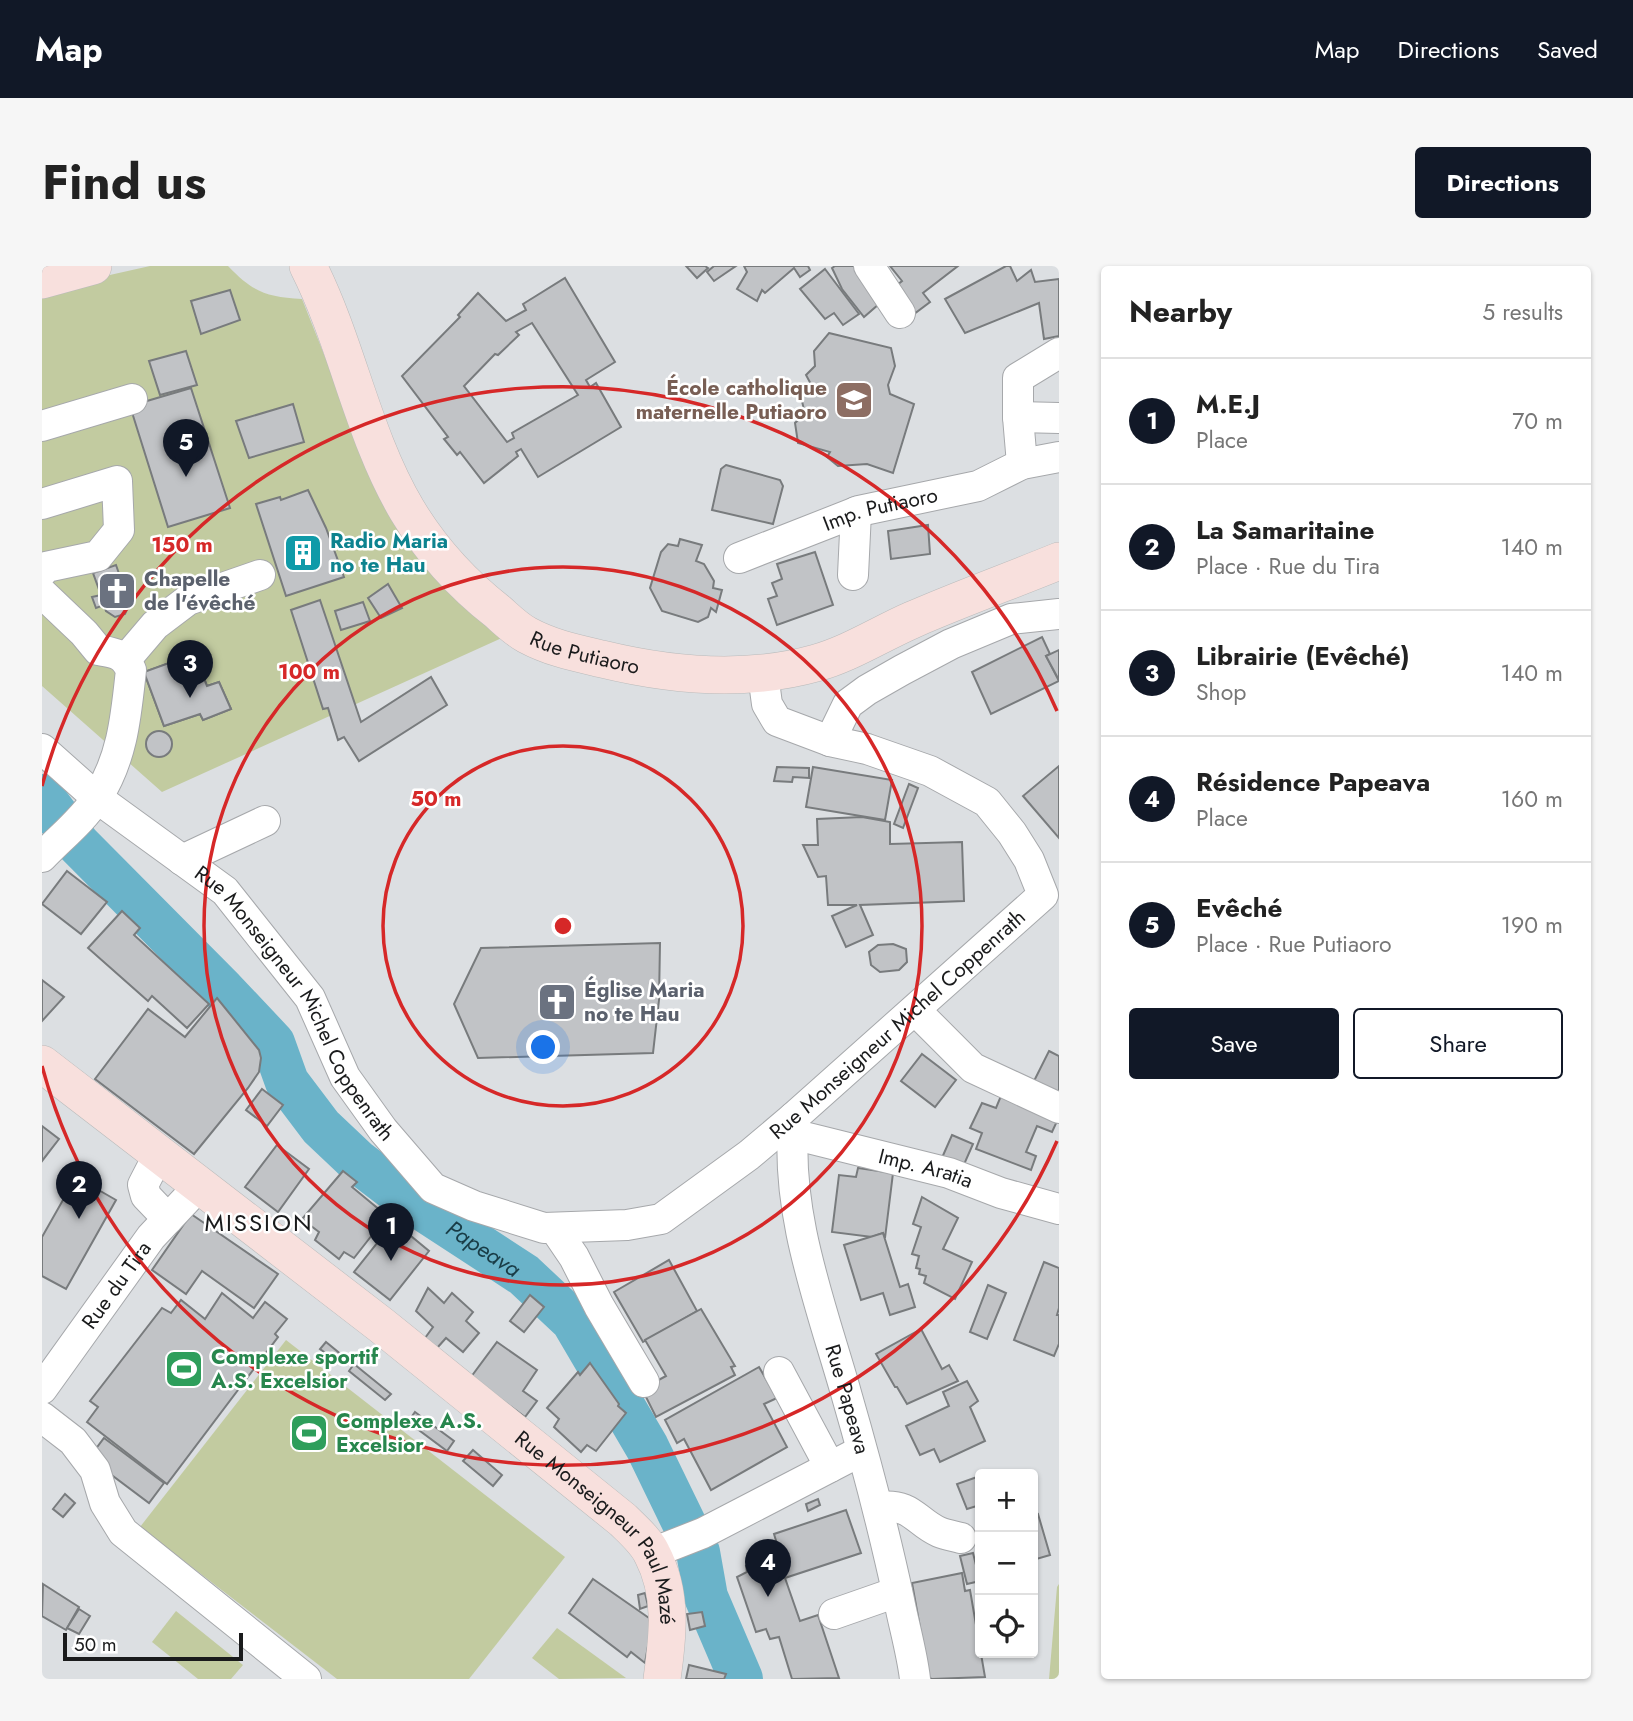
<!DOCTYPE html>
<meta charset="utf-8">
<style>
:root{--surface:#fff;--page:#f6f6f6;--text:#222;--muted:#767676;--line:#e0e0e0;--accent:#111827}
body{margin:0;font-family:Jost,sans-serif;background:var(--page);color:var(--text)}
.controls{position:absolute;right:21px;bottom:21px;display:grid;overflow:hidden;border-radius:7px;box-shadow:0 2px 5px #0004}
.controls button{width:63px;height:63px;display:grid;place-items:center;padding:0;border:0;border-bottom:2px solid var(--line);background:var(--surface);color:var(--text);font:35px sans-serif}
.scale{position:absolute;left:21px;bottom:18px;width:180px;box-sizing:border-box;padding-left:7px;border:4px solid #1a1b1c;border-top:0;font-size:19px;line-height:24px;white-space:nowrap;color:#1a1b1c;-webkit-text-stroke:5px #fff;paint-order:stroke}
.you{position:absolute;left:502px;top:782px;width:24px;height:24px;margin:-18px;border:5px solid #fff;border-radius:50%;background:#1a73e8;box-shadow:0 0 0 10px #1a73e833}
.badge{display:grid;place-items:center;width:46px;height:46px;border-radius:50%;background:var(--accent);color:#fff;font-size:23px;font-weight:700}
.pin{position:absolute;translate:-50% -58px;filter:drop-shadow(0 2px 4px #0008)}
.pin::after{content:'';position:absolute;top:37px;width:24px;height:21px;background:inherit;clip-path:polygon(0 0,100% 0,50% 100%)}
.list{margin:0;padding:0;list-style:none}
h2{display:flex;justify-content:space-between;align-items:center;height:91px;margin:0;padding:0 28px;font-size:30px}
h2 small{font-size:23px;font-weight:400;color:var(--muted)}
.list li{display:grid;grid-template-columns:46px 1fr auto;gap:21px;align-items:center;box-sizing:border-box;height:126px;padding:0 28px;border-top:2px solid var(--line)}
.list b{display:block;font-size:26px;white-space:nowrap}
.list p{margin:0;font-size:23px;white-space:nowrap;color:var(--muted)}
.list em{font-size:23px;font-style:normal;color:var(--muted)}
.actions{display:flex;gap:14px;padding:21px 28px}
.actions a{flex:1;padding:16px 0;border:2px solid var(--accent);border-radius:7px;text-align:center;font-size:24px;color:var(--accent)}
.actions .main{background:var(--accent);color:#fff}
.icon{flex:none;width:38px;height:38px;fill:none;stroke:currentColor;stroke-width:2;stroke-linecap:round;stroke-linejoin:round}
.map{position:relative;flex:none;width:1017px;height:1413px;overflow:hidden;border-radius:7px}
header{display:flex;align-items:center;gap:42px;box-sizing:border-box;height:98px;padding:0 35px;background:var(--accent);color:#fff}
header strong{font-size:33px}
nav{display:flex;gap:38px;margin-inline-start:auto;font-size:24px}
.intro{display:flex;align-items:center;justify-content:space-between;box-sizing:border-box;height:168px;padding:0 42px}
h1{margin:0;font-size:49px}
.button{padding:18px 32px;border-radius:7px;background:var(--accent);color:#fff;font-size:24px;font-weight:700}
main{display:flex;gap:42px;padding:0 42px}
aside{flex:1;background:var(--surface);border-radius:7px;box-shadow:0 2px 5px #0004}
.map>svg:first-child{display:block}
</style>
<header>
<strong>Map</strong>
<nav><a>Map</a><a>Directions</a><a>Saved</a></nav>
</header>
<div class="intro"><h1>Find us</h1><a class="button">Directions</a></div>
<main>
<div class="map">
<svg width="1017" height="1413" viewBox="0 0 1017 1413">
<rect width="100%" height="100%" fill="#dcdfe2"/>
<g fill="#c2cba0">
<path d="M108,0H186C211,26 224,31 260,33L336,224L462,371L120,526L0,420V33L50,13Z"/>
<path d="M244,1074L523,1291L427,1413H295L98,1261Z"/>
<path d="M1017,1318V1413H1007L1015,1321Z"/>
<path d="M134,1345L201,1399L189,1413H156L110,1376Z"/>
<path d="M515,1362L584,1412L517,1413L490,1392Z"/>
</g>
<g fill="none" stroke-linecap="round" stroke-linejoin="round">
<path stroke="#6ab3c9" stroke-width="44" id="s1" d="M0,530L36,578L181,724L231,777L245,816L279,861L315,895L361,930L482,1009L531,1055L605,1181L656,1286L664,1331L699,1413"/>
</g>
<g fill="#c1c3c6" stroke="#787b7d" stroke-width="2" fill-rule="evenodd">
<path d="M644,0H663L666,2L655,12Z"/>
<path d="M672,0H694L672,15L665,6Z"/>
<path d="M702,0H766L768,4L758,11L752,2L723,27L720,24L715,35L695,23L705,6Z"/>
<path d="M793,0H823L845,31L822,51L800,23L790,2Z"/>
<path d="M848,0H916L881,27L888,36L868,51L849,24L860,15Z"/>
<path d="M964,0H968L975,15L989,4L993,16L1017,13V70L1002,73L997,37L923,67L903,33Z"/>
<path d="M783,3L817,48L801,59L792,47L783,53L758,23Z"/>
<path d="M523,12L573,96L544,114L548,121L554,117L579,161L496,211L479,183L474,186L476,190L442,217L418,186L415,189L402,173L406,171L360,110L418,51L416,49L436,27L464,55L484,44L481,38ZM490,57L536,129L470,167L472,172L465,176L422,120L453,88L456,89L477,69L474,66Z"/>
<path d="M188,24L198,54L159,68L149,35Z"/>
<path d="M787,67L849,82L853,100L846,119L848,128L872,138L851,207L825,198L796,200L785,191L788,186L756,177L753,157L763,148L759,131L771,122L764,109L773,100L772,85Z"/>
<path d="M144,85L155,119L118,129L107,95Z"/>
<path d="M149,122L188,242L126,261L88,140Z"/>
<path d="M251,138L262,176L207,192L194,155Z"/>
<path d="M684,199L738,214L741,220L731,258L670,244L679,203Z"/>
<path d="M266,224L284,262L302,311L244,330L214,238L238,231L239,234Z"/>
<path d="M886,259L888,288L849,293L846,265Z"/>
<path d="M638,273L660,279L654,295L662,298L672,315L671,322L680,324L674,346L669,342L666,351L656,356L620,345L608,322L619,286L626,278L636,280Z"/>
<path d="M773,286L791,339L735,359L726,333L735,330L730,317L740,313L735,298Z"/>
<path d="M74,299L82,322L90,319L93,330L85,332L87,339L83,348L73,351L64,345L62,339L54,342L50,331L59,329L51,307Z"/>
<path d="M346,318L360,342L339,352L326,332Z"/>
<path d="M278,334L319,456L389,411L405,439L317,495L302,471L296,474L286,442L281,443L249,344Z"/>
<path d="M321,336L328,355L299,364L293,345Z"/>
<path d="M1000,371L1008,388L1004,390L1017,415L949,448L930,406Z"/>
<path d="M1017,384V414L1004,390Z"/>
<path d="M152,388L165,420L177,416L189,443L161,454L158,448L122,460L102,406Z"/>
<path d="M152,388L165,420L177,416L189,443L161,454L158,448L122,460L102,406Z"/>
<circle cx="117" cy="478" r="13"/>
<path d="M1017,500V572L981,530Z"/>
<path d="M735,501L767,502V512L751,511L750,516L732,515Z"/>
<path d="M771,501L850,514L843,554L764,541Z"/>
<path d="M867,518L876,522L861,562L852,558Z"/>
<path d="M820,551L848,556V578L920,576L922,635L818,639L831,669L804,681L790,650L815,639H786L784,610L776,611L761,579H776L775,553Z"/>
<path d="M25,605L65,636L39,668L0,638Z"/>
<path d="M80,645L98,662L92,669L167,738L145,762L110,730L106,735L46,682Z"/>
<path d="M618,677L617,734L611,787L436,792L412,738L439,682Z"/>
<path d="M851,678L864,683L865,696L857,704L838,706L829,699L827,686L836,679Z"/>
<path d="M0,714L22,731L0,755Z"/>
<path d="M175,732L217,784L219,792L217,806L206,822L152,888L53,813L106,743L143,771Z"/>
<path d="M1007,785L1017,790V830L991,817Z"/>
<path d="M880,788L914,814L893,841L859,815Z"/>
<path d="M220,823L241,839L225,860L204,844Z"/>
<path d="M961,825L1017,851L1010,866L995,860L984,886L994,890L989,904L934,883L940,867L928,862L940,837L954,842Z"/>
<path d="M0,860L17,873L0,895Z"/>
<path d="M910,869L931,878L920,903L899,894Z"/>
<path d="M235,879L267,903L236,946L203,921Z"/>
<path d="M816,902L851,907L843,972L841,967L830,971L790,966L797,909L814,911Z"/>
<path d="M301,905L315,916L310,921L345,950L312,992L302,986L297,993L273,974L277,966L260,953Z"/>
<path d="M34,911L74,934L24,1023L0,1010V971Z"/>
<path d="M880,931L916,952L901,983L930,996L913,1033L882,1017L884,1010L877,1008L878,1003L874,1002L877,990L870,988L879,961L871,958Z"/>
<path d="M149,948L236,1008L212,1042L160,1005L144,1028L110,1004Z"/>
<path d="M352,956L387,985L348,1034L312,1006Z"/>
<path d="M841,967L858,1021L866,1018L873,1041L848,1049L841,1027L819,1034L802,979Z"/>
<path d="M627,994L655,1045L601,1076L572,1026Z"/>
<path d="M1002,996L1017,1002V1042L1015,1049H1017V1078L1012,1090L972,1074Z"/>
<path d="M946,1019L964,1027L945,1073L928,1066Z"/>
<path d="M386,1022L402,1037L410,1027L431,1046L424,1055L437,1067L421,1086L404,1072L395,1082L383,1072L391,1061L374,1045Z"/>
<path d="M180,1027L211,1052L223,1036L245,1053L233,1068L236,1071L125,1218L45,1156L56,1141L48,1135L120,1042L129,1047L139,1034L163,1053Z"/>
<path d="M488,1029L502,1041L482,1066L468,1055Z"/>
<path d="M659,1043L693,1100L689,1101L693,1109L614,1151L600,1123L624,1110L603,1074Z"/>
<path d="M879,1063L900,1103L907,1099L916,1115L865,1138L855,1121H853L834,1088Z"/>
<path d="M284,1076L301,1090L296,1096L278,1083Z"/>
<path d="M455,1076L495,1104L481,1125L495,1135L483,1151L429,1111Z"/>
<path d="M548,1097L577,1138L576,1140L584,1147L554,1185L545,1179L539,1186L512,1161L517,1153L505,1142L536,1106L538,1109Z"/>
<path d="M312,1098L349,1128L343,1134L307,1105Z"/>
<path d="M717,1101L735,1132L722,1138L745,1181L669,1224L642,1173L635,1177L623,1154Z"/>
<path d="M925,1115L936,1135L928,1141L943,1175L898,1196L892,1183L878,1189L864,1160L907,1140L901,1126Z"/>
<path d="M373,1146L412,1175L405,1185L366,1156Z"/>
<path d="M62,1172L122,1217L107,1237L47,1192Z"/>
<path d="M431,1184L460,1209L451,1220L421,1195Z"/>
<path d="M938,1210V1239L925,1243L915,1218Z"/>
<path d="M23,1228L33,1237L21,1251L11,1243Z"/>
<path d="M776,1233L778,1239L766,1245L764,1238Z"/>
<path d="M804,1244L819,1287L743,1312L758,1355L776,1349L797,1412L750,1413L737,1371L728,1373L724,1363L714,1366L695,1311L705,1306L704,1300L727,1291L725,1282L735,1278L732,1268Z"/>
<path d="M996,1248L1008,1289L991,1294V1249Z"/>
<path d="M931,1287L938,1315L925,1318L918,1290Z"/>
<path d="M920,1307L923,1325L928,1324L943,1411L890,1413L887,1412L870,1317Z"/>
<path d="M551,1313L607,1352L608,1369L603,1397L589,1386L585,1391L527,1347Z"/>
<path d="M1,1318L37,1341L24,1364L0,1350Z"/>
<path d="M603,1327L606,1340L598,1343L596,1329Z"/>
<path d="M37,1343L48,1350L37,1368L25,1362Z"/>
<path d="M660,1346L663,1360L648,1364L645,1348Z"/>
<path d="M647,1399L684,1408L682,1413H644Z"/>
</g>
<g fill="none" stroke-linecap="round" stroke-linejoin="round">
<defs>
<g id="minor">
<path d="M827,0L858,47"/>
<path d="M976,151L1017,152"/>
<path d="M0,160L90,133"/>
<path d="M980,198L976,151V112L1017,87"/>
<path d="M0,238L75,215L77,264L56,290L4,301L0,306"/>
<path id="s2" d="M697,292L817,245L936,220L980,198L1017,191"/>
<path d="M811,309L814,246"/>
<path d="M0,327L42,367L56,384C73,387 81,387 89,404C84,450 81,491 55,532C41,554 18,572 0,591"/>
<path d="M84,393L113,359L146,334L218,309"/>
<path d="M788,475L806,438L825,424L860,404L909,378L969,353L1017,348"/>
<path id="s3" d="M0,483L55,532L183,625L268,732L303,811L341,864L391,922L432,940L502,962L585,959L619,953L707,889L752,851L1001,629L987,594L970,567L945,536L888,505L825,483L788,475L735,455L725,438L721,408"/>
<path d="M140,594L223,555"/>
<path d="M873,744L931,802L1017,842"/>
<path id="s4" d="M752,851C742,945 779,1039 804,1127C824,1196 842,1264 857,1334C862,1360 870,1387 873,1413"/>
<path id="s5" d="M750,868L907,907L959,927L1017,943"/>
<path d="M117,888L101,919L104,930L126,953"/>
<path d="M513,963L532,991L557,1040L602,1116"/>
<path d="M737,1106L788,1201"/>
<path id="s6" d="M0,1123L109,971L157,920"/>
<path d="M0,1151L31,1175L53,1204L63,1237L81,1266L264,1413"/>
<path d="M837,1241C870,1237 874,1256 897,1266C904,1269 912,1270 919,1272"/>
<path d="M610,1287L661,1267L819,1185"/>
<path d="M792,1348L855,1326"/>
</g>
<g id="major">
<path id="s7" d="M266,0C306,79 320,168 365,244C389,284 419,317 456,346C465,354 474,363 485,369C509,382 534,387 560,393C630,410 703,417 774,397C807,388 838,368 870,354C918,333 968,315 1017,295"/>
<path d="M0,14L51,0"/>
<path id="s8" d="M0,798L339,1059L581,1254C591,1264 604,1275 610,1288C631,1328 626,1370 620,1413"/>
</g>
</defs>
<use href="#minor" stroke="#a6a8ab" stroke-width="32"/>
<use href="#major" stroke="#babbbb" stroke-width="38"/>
<use href="#minor" stroke="#fff" stroke-width="30"/>
<use href="#major" stroke="#f8e0dd" stroke-width="37"/>
</g>
<g fill="none" stroke="#d62828" stroke-width="3.5">
<circle cx="521" cy="660" r="180"/>
<circle cx="521" cy="660" r="359"/>
<path d="M1015 875A539 539 0 0 1 0 800M0 520A539 539 0 0 1 1015 445"/>
</g>
<defs>
<symbol id="school-square" viewBox="-11 -11 22 22"><rect x="-9" y="-9" width="18" height="18" rx="4" fill="#8d6e63" stroke="#fff"/><path d="M0-5L7-2L0 1L-7-2ZM-4 1L0 2.5L4 1V4Q0 6-4 4Z" fill="#fff"/></symbol>
<symbol id="building-square" viewBox="-11 -11 22 22"><rect x="-9" y="-9" width="18" height="18" rx="4" fill="#0f9aa8" stroke="#fff"/><path d="M-4-6H4V6H1V3H-1V6H-4ZM-2.5-4.3h1.7v1.8h-1.7ZM.8-4.3h1.7v1.8H.8ZM-2.5-1h1.7V.8h-1.7ZM.8-1h1.7V.8H.8Z" fill="#fff"/></symbol>
<symbol id="church-square" viewBox="-11 -11 22 22"><rect x="-9" y="-9" width="18" height="18" rx="4" fill="#6b7280" stroke="#fff"/><path d="M-1.2-6h2.4v3.5h3.3v2.4h-3.3V6h-2.4V-.1h-3.3v-2.4h3.3Z" fill="#fff"/></symbol>
<symbol id="stadium-square" viewBox="-11 -11 22 22"><rect x="-9" y="-9" width="18" height="18" rx="4" fill="#2e9e5b" stroke="#fff"/><path d="M0-5a6.5 5 0 1 0 0 10a6.5 5 0 1 0 0-10ZM-3.5-1.8h7v3.6h-7Z" fill="#fff"/></symbol>
</defs>
<g fill-rule="evenodd">
<use href="#school-square" x="790" y="112" width="44" height="44"/>
<use href="#building-square" x="239" y="265" width="44" height="44"/>
<use href="#church-square" x="53" y="303" width="44" height="44"/>
<use href="#church-square" x="493" y="714" width="44" height="44"/>
<use href="#stadium-square" x="120" y="1081" width="44" height="44"/>
<use href="#stadium-square" x="245" y="1145" width="44" height="44"/>
</g>
<g text-anchor="middle" dominant-baseline="central" stroke-width="5" stroke-linejoin="round" paint-order="stroke">
<g font-size="21" font-weight="bold" fill="#785e54" stroke="#fff" text-anchor="end">
<text x="785" y="122">École catholique<tspan x="785" dy="24">maternelle Putiaoro</tspan></text>
</g>
<g font-size="21" fill="#1a1b1c" stroke="#fff">
<text stroke="none"><textPath href="#s2" startOffset="150">Imp. Putiaoro</textPath></text>
<text stroke="none"><textPath href="#s7" startOffset="499">Rue Putiaoro</textPath></text>
<text stroke="none"><textPath href="#s3" startOffset="364">Rue Monseigneur Michel Coppenrath</textPath></text>
<text stroke="none"><textPath href="#s3" startOffset="1139">Rue Monseigneur Michel Coppenrath</textPath></text>
<text stroke="none"><textPath href="#s5" startOffset="138">Imp. Aratia</textPath></text>
<text stroke="none"><textPath href="#s6" startOffset="128">Rue du Tira</textPath></text>
<text stroke="none"><textPath href="#s4" startOffset="289">Rue Papeava</textPath></text>
<text stroke="none"><textPath href="#s8" startOffset="730">Rue Monseigneur Paul Mazé</textPath></text>
</g>
<g font-size="21" font-weight="bold" fill="#0d838f" stroke="#fff" text-anchor="start">
<text x="288" y="275">Radio Maria<tspan x="288" dy="24">no te Hau</tspan></text>
</g>
<g font-size="21" font-weight="bold" fill="#5b616d" stroke="#fff" text-anchor="start">
<text x="102" y="313">Chapelle<tspan x="102" dy="24">de l'évêché</tspan></text>
<text x="542" y="724">Église Maria<tspan x="542" dy="24">no te Hau</tspan></text>
</g>
<g font-size="21" font-weight="bold" fill="#27864d" stroke="#fff" text-anchor="start">
<text x="169" y="1091">Complexe sportif<tspan x="169" dy="24">A.S. Excelsior</tspan></text>
<text x="294" y="1155">Complexe A.S.<tspan x="294" dy="24">Excelsior</tspan></text>
</g>
<g font-size="23" font-style="italic" fill="#193c46" stroke="#fff">
<text stroke="none"><textPath href="#s1" startOffset="640">Papeava</textPath></text>
</g>
<g font-size="24" letter-spacing="2" fill="#1a1b1c" stroke="#fff">
<text x="217" y="956">MISSION</text>
</g>
</g>
<circle cx="521" cy="660" r="10" fill="#d62828" stroke="#fff" stroke-width="3.5"/>
<g font-size="21" text-anchor="middle" font-weight="bold" fill="#d62828" stroke="#fff" stroke-width="5" stroke-linejoin="round" paint-order="stroke">
<text x="140" y="286">150 m</text>
<text x="267" y="413">100 m</text>
<text x="394" y="540">50 m</text>
</g>
</svg>
<div class="controls">
<button>+</button>
<button>−</button>
<button><svg class="icon" aria-label="locate" viewBox="0 0 24 24"><circle cx="12" cy="12" r="6"/><path d="M12 2v4M12 18v4M2 12h4M18 12h4"/></svg></button>
</div>
<div class="scale">50 m</div>
<div class="you"></div>
<div class="pin badge" style="left:349px;top:995px">1</div>
<div class="pin badge" style="left:37px;top:953px">2</div>
<div class="pin badge" style="left:148px;top:432px">3</div>
<div class="pin badge" style="left:726px;top:1331px">4</div>
<div class="pin badge" style="left:144px;top:211px">5</div>
</div>
<aside>
<h2>Nearby<small>5 results</small></h2>
<ul class="list">
<li><span class="badge">1</span><div><b>M.E.J</b><p>Place</p></div><em>70 m</em></li>
<li><span class="badge">2</span><div><b>La Samaritaine</b><p>Place · Rue du Tira</p></div><em>140 m</em></li>
<li><span class="badge">3</span><div><b>Librairie (Evêché)</b><p>Shop</p></div><em>140 m</em></li>
<li><span class="badge">4</span><div><b>Résidence Papeava</b><p>Place</p></div><em>160 m</em></li>
<li><span class="badge">5</span><div><b>Evêché</b><p>Place · Rue Putiaoro</p></div><em>190 m</em></li>
</ul>
<div class="actions"><a class="main">Save</a><a>Share</a></div>
</aside>
</main>
